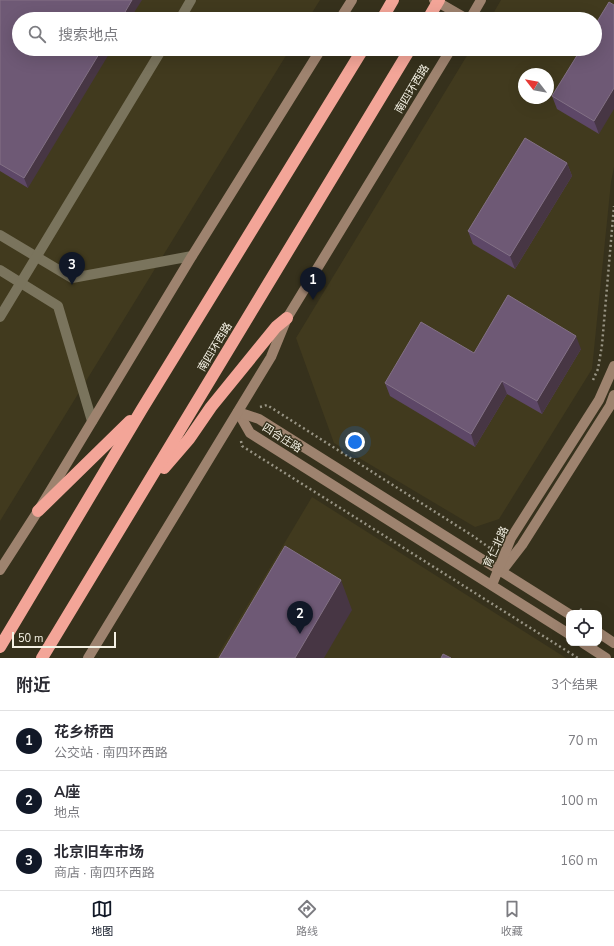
<!DOCTYPE html>
<html lang="zh">
<meta charset="utf-8">
<style>
:root{--surface:#fff;--page:#f7f7f7;--text:#2b2b33;--muted:#7c7c81;--line:#e1e1e2;--accent:#111827}
body{margin:0;font-family:"Nunito Sans","Noto Sans SC",sans-serif;background:var(--page);color:var(--text)}
.controls{position:absolute;right:12px;bottom:12px;display:grid;overflow:hidden;border-radius:8px;box-shadow:0 4px 16px #0002}
.controls button{width:36px;height:36px;display:grid;place-items:center;padding:0;border:0;border-bottom:1px solid var(--line);background:var(--surface);color:var(--text);font:20px sans-serif}
.compass{position:absolute;left:518px;top:68px;width:36px;height:36px;border-radius:50%;background:var(--surface);box-shadow:0 4px 16px #0002;rotate:301deg}
.scale{position:absolute;left:12px;bottom:10px;width:104px;box-sizing:border-box;padding-left:4px;border:2px solid #f4f1e4;border-top:0;font-size:11px;line-height:14px;white-space:nowrap;color:#f4f1e4;-webkit-text-stroke:3px #36311c;paint-order:stroke}
.you{position:absolute;left:355px;top:442px;width:14px;height:14px;margin:-10px;border:3px solid #fff;border-radius:50%;background:#1a73e8;box-shadow:0 0 0 6px #1a73e833}
.badge{display:grid;place-items:center;width:26px;height:26px;border-radius:50%;background:var(--accent);color:#fff;font-size:13px;font-weight:700}
.pin{position:absolute;translate:-50% -33px;filter:drop-shadow(0 1px 2px #0008)}
.pin::after{content:'';position:absolute;top:21px;width:14px;height:12px;background:inherit;clip-path:polygon(0 0,100% 0,50% 100%)}
.list{margin:0;padding:0;list-style:none}
h2{display:flex;justify-content:space-between;align-items:center;height:52px;margin:0;padding:0 16px;font-size:17px}
h2 small{font-size:13px;font-weight:400;color:var(--muted)}
.list li{display:grid;grid-template-columns:26px 1fr auto;gap:12px;align-items:center;box-sizing:border-box;height:60px;padding:0 16px;border-top:1px solid var(--line)}
.list b{display:block;font-size:15px;white-space:nowrap}
.list p{margin:0;font-size:13px;white-space:nowrap;color:var(--muted)}
.list em{font-size:13px;font-style:normal;color:var(--muted)}
.icon{flex:none;width:22px;height:22px;fill:none;stroke:currentColor;stroke-width:2;stroke-linecap:round;stroke-linejoin:round}
.map{position:relative;flex:none;width:614px;height:658px;overflow:hidden}
.search{position:absolute;background:var(--surface);box-shadow:0 4px 16px #0002;left:12px;right:12px;top:12px;height:44px;display:flex;align-items:center;gap:10px;box-sizing:border-box;padding:0 14px;border-radius:22px;color:var(--muted);font-size:15px}
.sheet{height:232px;background:var(--surface)}
nav{display:flex;justify-content:space-around;align-items:center;box-sizing:border-box;height:56px;border-top:1px solid var(--line);background:var(--surface);font-size:11px;color:var(--muted)}
nav a{display:grid;justify-items:center;gap:2px}
nav .on{color:var(--accent)}
.map>svg:first-child{display:block}
</style>
<div class="map">
<svg width="614" height="658" viewBox="0 0 614 658">
<rect width="100%" height="100%" fill="#36311c"/>
<g fill="#413a1e" fill-rule="evenodd">
<path d="M0,0H320L308,19H19V49H290L0,521Z"/>
<path d="M501,0H614V167L611,182L592,369L499,519L475,527L334,443L296,338L471,49H595V19H490ZM524,74H548V98H524Z"/>
<path d="M312,497L566,658H216Z"/>
</g>
<g fill="none" stroke-linecap="round" stroke-linejoin="round">
<g stroke="#999585" stroke-width="2.5" stroke-dasharray="2 3" stroke-linecap="butt">
<path d="M593,380L598,369L602,345L614,206"/>
<path d="M260,407L267,405L473,536L494,551"/>
<path d="M241,441L242,446L578,658"/>
<path d="M490,548L498,536"/>
<path d="M580,609L586,613"/>
</g>
<g stroke="#7a745d" stroke-width="10">
<path d="M180,19L191,0"/>
<path d="M0,235L72,278L192,256"/>
<path d="M0,270L58,306L92,421"/>
<path d="M0,317L162,49"/>
</g>
<g stroke="#9e836f" stroke-width="10">
<path d="M434,0L467,19"/>
<path d="M340,19L352,0"/>
<path d="M470,19L481,0"/>
<path d="M238,412L250,433L569,634"/>
<path d="M238,412L259,419L569,614"/>
<path d="M0,570L38,511L192,256L321,49"/>
<path d="M501,572L522,545L610,406L614,395"/>
<path d="M492,585L511,538L599,400L614,366"/>
<path d="M599,633L614,643"/>
<path d="M583,643L606,658"/>
<path d="M88,658L271,357L287,318L451,49"/>
</g>
<g stroke="#f3a598" stroke-width="12">
<path d="M382,19L393,0"/>
<path d="M428,19L439,0"/>
<path d="M164,468L189,439L211,407L276,327L287,318"/>
<path d="M38,511L130,421"/>
<path d="M0,647L142,409L363,49"/>
<path d="M42,658L410,49"/>
</g>
</g>
<g fill="#5d4767">
<path d="M0,0L28,188L0,171Z"/>
<path d="M581,49L599,134L557,109L552,96Z"/>
<path d="M567,163L572,176L515,269L473,244L468,231Z"/>
<path d="M581,349L542,414L507,394L475,447L390,396L385,383L474,353Z"/>
</g>
<g fill="#473644">
<path d="M132,0H142L130,19H121Z"/>
<path d="M102,49H112L28,188L24,178Z"/>
<path d="M614,88V109L599,134L594,121Z"/>
<path d="M567,163L572,176L515,269L510,256Z"/>
<path d="M576,336L581,349L542,414L537,401Z"/>
<path d="M502,381L507,394L475,447L471,434Z"/>
<path d="M341,580L352,610L324,658H295Z"/>
</g>
<g fill="#6e5975" stroke="#837186">
<path d="M0,0H132L121,19H19V49H102L24,178L0,164Z"/>
<path d="M609,2L614,5V88L594,121L552,96L581,49H595V25Z"/>
<path d="M525,138L567,163L510,256L468,231Z"/>
<path d="M508,295L576,336L537,401L502,381L471,434L385,383L421,322L474,353Z"/>
<path d="M285,546L341,580L295,658H219Z"/>
<path d="M443,654L451,658H441Z"/>
</g>
<g text-anchor="middle" dominant-baseline="central" stroke-width="3" stroke-linejoin="round" paint-order="stroke">
<g font-size="11" fill="#f4f1e4" stroke="#36311c">
<text transform="translate(412 89) rotate(-59)">南四环西路</text>
<text transform="translate(215 347) rotate(-59)">南四环西路</text>
<text transform="translate(282 438) rotate(32)">四合庄路</text>
<text transform="translate(496 547) rotate(-65)">育仁北路</text>
</g>
</g>
</svg>
<div class="controls">
<button><svg class="icon" aria-label="locate" viewBox="0 0 24 24"><circle cx="12" cy="12" r="6"/><path d="M12 2v4M12 18v4M2 12h4M18 12h4"/></svg></button>
</div>
<svg class="compass" viewBox="-18 -18 36 36"><path d="M0-13l5 13h-10z" fill="#e53935"/><path d="M0 13l5-13h-10z" fill="#7c7c81"/></svg>
<div class="scale">50 m</div>
<div class="you"></div>
<div class="pin badge" style="left:313px;top:300px">1</div>
<div class="pin badge" style="left:300px;top:634px">2</div>
<div class="pin badge" style="left:72px;top:285px">3</div>
<div class="search"><svg class="icon" aria-label="search" viewBox="0 0 24 24"><circle cx="10" cy="10" r="6"/><path d="M15 15l6 6"/></svg>搜索地点</div>
</div>
<section class="sheet">
<h2>附近<small>3个结果</small></h2>
<ul class="list">
<li><span class="badge">1</span><div><b>花乡桥西</b><p>公交站 · 南四环西路</p></div><em>70 m</em></li>
<li><span class="badge">2</span><div><b>A座</b><p>地点</p></div><em>100 m</em></li>
<li><span class="badge">3</span><div><b>北京旧车市场</b><p>商店 · 南四环西路</p></div><em>160 m</em></li>
</ul>
</section>
<nav>
<a class="on"><svg class="icon" aria-label="map" viewBox="0 0 24 24"><path d="M3 6l6-2 6 2 6-2v14l-6 2-6-2-6 2zM9 4v14M15 6v14"/></svg>地图</a>
<a><svg class="icon" aria-label="directions" viewBox="0 0 24 24"><path d="M12 3l9 9-9 9-9-9zM9 14v-3h6M13 9l2 2-2 2"/></svg>路线</a>
<a><svg class="icon" aria-label="saved" viewBox="0 0 24 24"><path d="M7 4h10v16l-5-4-5 4z"/></svg>收藏</a>
</nav>
